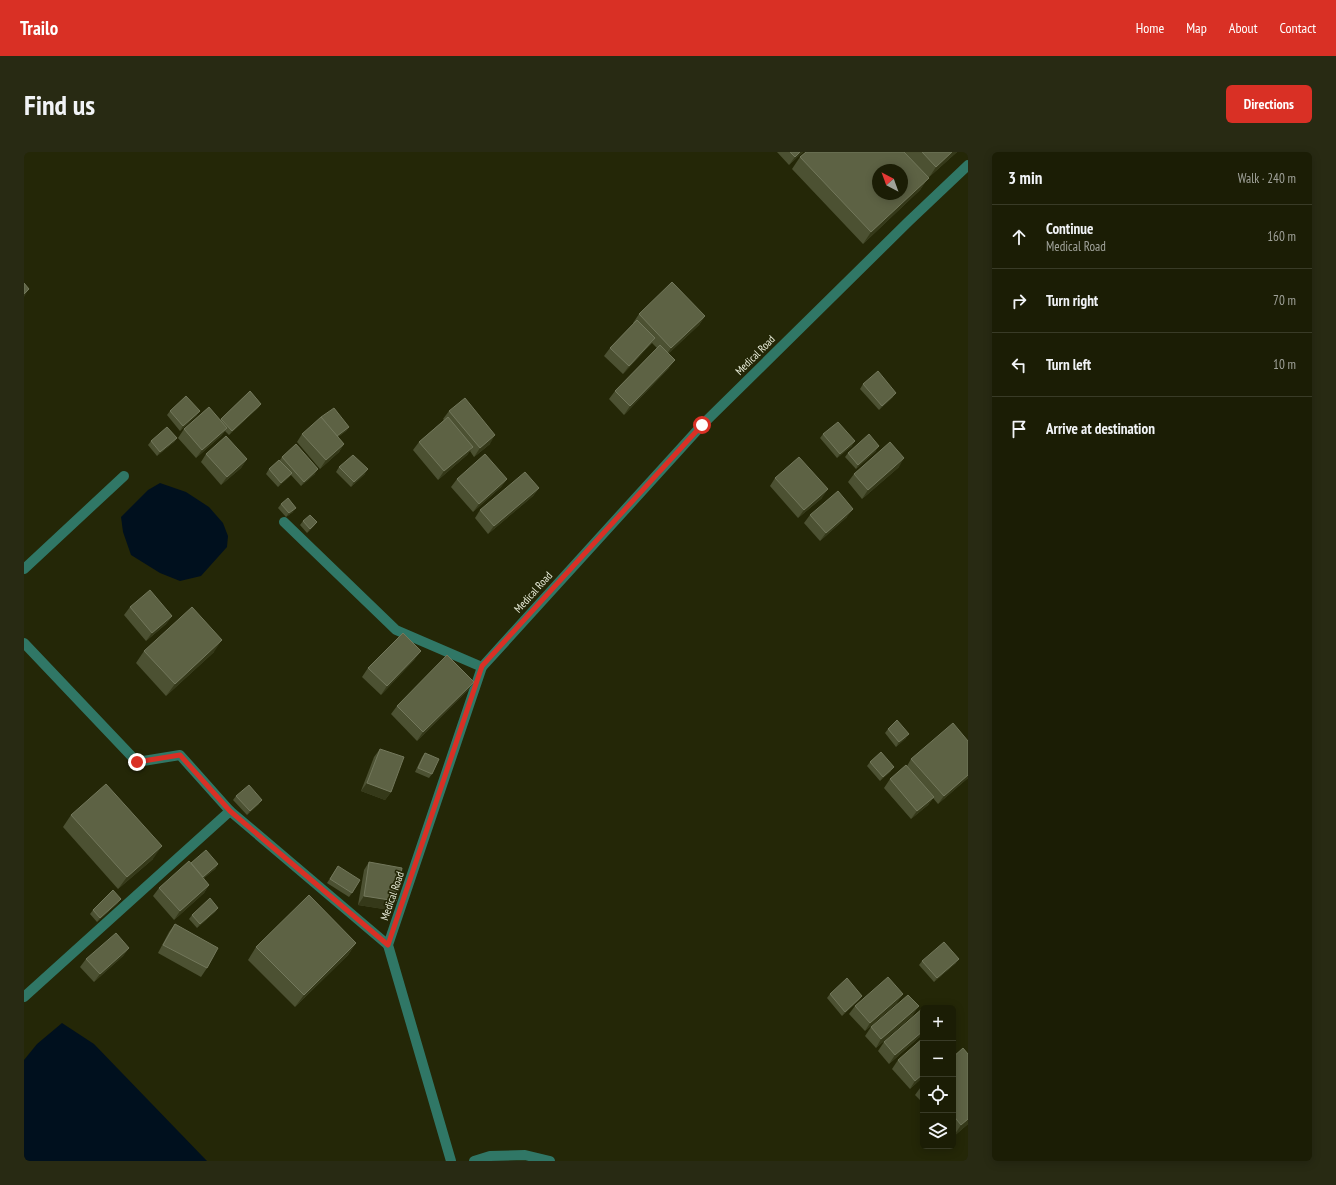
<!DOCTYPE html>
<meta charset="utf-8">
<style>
:root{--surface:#1b1d05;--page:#282a13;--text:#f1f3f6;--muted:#a0a29a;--line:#393b27;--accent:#d93025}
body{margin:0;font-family:"PT Sans Narrow",sans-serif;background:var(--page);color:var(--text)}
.controls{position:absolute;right:12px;bottom:12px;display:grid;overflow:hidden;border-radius:6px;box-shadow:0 2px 10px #0003}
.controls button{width:36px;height:36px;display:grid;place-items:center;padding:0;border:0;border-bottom:1px solid var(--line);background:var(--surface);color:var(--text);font:20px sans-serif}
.compass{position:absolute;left:848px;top:12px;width:36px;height:36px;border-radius:50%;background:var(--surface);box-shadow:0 2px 10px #0003;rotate:319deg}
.stop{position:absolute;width:12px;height:12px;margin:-9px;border:3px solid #d93025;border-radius:50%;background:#fff}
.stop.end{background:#d93025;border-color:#fff;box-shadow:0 1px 4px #0008}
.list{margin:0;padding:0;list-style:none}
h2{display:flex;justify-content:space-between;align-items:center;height:52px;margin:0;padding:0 16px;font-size:17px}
h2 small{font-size:13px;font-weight:400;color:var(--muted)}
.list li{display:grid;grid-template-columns:26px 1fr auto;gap:12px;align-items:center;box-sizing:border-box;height:64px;padding:0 16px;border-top:1px solid var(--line)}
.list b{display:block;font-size:15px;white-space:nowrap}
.list p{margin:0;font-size:13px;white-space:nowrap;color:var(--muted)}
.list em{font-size:13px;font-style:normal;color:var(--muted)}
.icon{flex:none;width:22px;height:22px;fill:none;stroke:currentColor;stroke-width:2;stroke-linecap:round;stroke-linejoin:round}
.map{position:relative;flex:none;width:944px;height:1009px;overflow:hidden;border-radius:6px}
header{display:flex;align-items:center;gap:24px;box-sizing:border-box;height:56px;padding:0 20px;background:var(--accent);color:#fff}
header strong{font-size:19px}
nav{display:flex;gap:22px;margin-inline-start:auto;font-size:14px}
.intro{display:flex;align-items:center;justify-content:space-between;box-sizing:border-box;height:96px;padding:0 24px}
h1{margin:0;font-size:28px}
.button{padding:10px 18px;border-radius:6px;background:var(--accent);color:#fff;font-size:14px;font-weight:700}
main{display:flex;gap:24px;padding:0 24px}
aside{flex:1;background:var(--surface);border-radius:6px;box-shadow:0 2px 10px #0003}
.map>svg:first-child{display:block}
</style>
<header>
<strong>Trailo</strong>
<nav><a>Home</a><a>Map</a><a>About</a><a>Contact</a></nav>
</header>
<div class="intro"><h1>Find us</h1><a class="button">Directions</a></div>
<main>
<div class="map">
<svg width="944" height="1009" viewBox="0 0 944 1009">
<rect width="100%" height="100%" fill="#242707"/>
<g fill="#00101e">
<path d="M136,331L162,340L185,355L199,371L204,384L203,395L177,424L156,429L136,421L107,403L99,380L97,365L124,338Z"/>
<path d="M38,871L70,892L183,1009H0V908L13,892Z"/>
</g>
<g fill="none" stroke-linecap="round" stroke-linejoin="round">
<g stroke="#307766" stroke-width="10">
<path d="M260,370L372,478L458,515"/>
<path d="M0,417L100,324"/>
<path d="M0,491L113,610L156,603L206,659"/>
<path d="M0,845L206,659L364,793"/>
<path d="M427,1009L364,793L458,515L678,273L884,70L944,13"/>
<path d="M450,1009L466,1004L501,1003L526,1009"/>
</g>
</g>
<g fill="#4c5132">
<path d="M753,0H779L765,13Z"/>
<path d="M782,0H933L904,26L896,38L839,92L768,17L776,5Z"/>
<path d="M615,162L681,164L675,173L645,201V216L600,263L585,247L591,239L633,196L628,191L625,194L599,222L580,204L586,196L610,171H609Z"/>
<path d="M839,232L869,245L855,258L836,237Z"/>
<path d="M226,239L237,252L234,256L205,283L201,279L197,284L172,306L154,286L160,277L196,268Z"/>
<path d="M146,259L173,263L156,279L143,263Z"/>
<path d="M425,259L466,292L450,305L446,299L443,303L414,328L389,298L395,290L420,268L419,267Z"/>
<path d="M325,275L322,279L314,285L320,292L315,300L296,317L273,290L278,282Z"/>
<path d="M799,282L828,294L813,306L796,286Z"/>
<path d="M153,286L150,290L133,304L124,293L127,289Z"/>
<path d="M852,299L832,317L821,305L824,301Z"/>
<path d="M182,302L223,307L217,316L197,333L177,310Z"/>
<path d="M258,305L291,322L277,334L267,323L265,325L254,335L242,322L245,317L256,308Z"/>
<path d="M315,315L341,322L327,335L312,320Z"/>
<path d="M875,315L838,347L824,330L830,322Z"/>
<path d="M751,326L798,346L774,366L746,334Z"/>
<path d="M433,327H483L477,335L449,360L427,335Z"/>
<path d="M515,336L509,344L464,382L451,366L456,358Z"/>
<path d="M257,352L269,360L262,365L254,356Z"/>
<path d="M786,363L823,365L796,389L780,371Z"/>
<path d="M279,369L293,370L290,374L283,381L276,373Z"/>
<path d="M106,455L148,464L142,472L122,489L100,463Z"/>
<path d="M120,499L190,500L142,544L112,511Z"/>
<path d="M391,507L357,543L338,525L344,516Z"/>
<path d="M450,530L444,538L393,589L367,562L373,554Z"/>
<path d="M864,577L882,586L872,595L861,581Z"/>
<path d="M944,589V626L914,652L909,646L904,653L887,667L860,636L866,627L883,614L887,607Z"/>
<path d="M356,597L367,640L361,648L337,639L350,605Z"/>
<path d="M401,601L408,622L405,626L391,620L398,605Z"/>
<path d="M846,610L867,619L856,629L843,614Z"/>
<path d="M212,644L235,652L223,663L209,648Z"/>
<path d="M47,663L129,707L94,737L39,675Z"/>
<path d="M345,710L366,758L334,753L340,718Z"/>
<path d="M167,711L194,712L191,717L180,726L185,733L180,741L150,768L129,744L135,736Z"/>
<path d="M314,714L328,741L325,745L303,731Z"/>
<path d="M94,751L73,770L66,762L69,758Z"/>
<path d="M194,756L191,760L173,776L165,767L168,763Z"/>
<path d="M151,772L183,816L177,825L134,801L145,780Z"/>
<path d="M332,791L324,803L271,855L224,808L232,795Z"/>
<path d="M105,796L99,804L70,830L56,815L62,807Z"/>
<path d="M898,809L932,811L910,830L895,813Z"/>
<path d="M806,842L838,844L835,848L818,864L803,846Z"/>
<path d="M873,851L841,879L825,862L831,854Z"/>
<path d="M899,856V882L865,912L854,899L860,890Z"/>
<path d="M889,863L852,896L841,884L847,875Z"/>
<path d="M944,902V972L929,985V905Z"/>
<path d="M874,908L899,925L886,937L868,917Z"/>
<path d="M899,932V951L891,943Z"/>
</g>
<g fill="#353919">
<path d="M776,0H779L765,13L771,5Z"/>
<path d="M928,0H933L904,26L896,38L839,92L847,80L904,27L912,15Z"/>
<path d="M5,137L0,145V142Z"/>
<path d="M681,164L675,173L641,205L647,196Z"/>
<path d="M631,186L625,194L599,222L605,214Z"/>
<path d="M651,208L645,216L600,263L606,254Z"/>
<path d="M872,241L869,245L855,258L858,254Z"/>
<path d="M237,252L234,256L205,283L208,279Z"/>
<path d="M176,259L173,263L156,279L159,274Z"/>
<path d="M325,275L322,279L308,290L311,285Z"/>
<path d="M203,276L197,284L172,306L178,298Z"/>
<path d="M471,283L466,292L450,305L456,296Z"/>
<path d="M153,286L150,290L133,304L136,300Z"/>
<path d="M831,289L828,294L813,306L816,302Z"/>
<path d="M320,292L315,300L296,317L302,308Z"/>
<path d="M855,294L852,299L832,317L834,313Z"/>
<path d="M449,295L443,303L414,328L420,319Z"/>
<path d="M880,306L875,315L838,347L844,338Z"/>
<path d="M223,307L217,316L197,333L203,325Z"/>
<path d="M294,317L291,322L277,334L280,330Z"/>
<path d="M344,317L341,322L327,335L330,330Z"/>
<path d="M268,321L265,325L254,335L257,331Z"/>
<path d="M483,327L477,335L449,360L455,352Z"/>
<path d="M515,336L509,344L464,382L470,374Z"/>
<path d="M804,337L798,346L774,366L780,358Z"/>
<path d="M272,356L269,360L262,365L265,361Z"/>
<path d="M829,357L823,365L796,389L802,381Z"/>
<path d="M293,370L290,374L283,381L286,377Z"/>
<path d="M148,464L142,472L122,489L128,481Z"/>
<path d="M198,488L190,500L142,544L151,532Z"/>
<path d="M397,499L391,507L357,543L363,534Z"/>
<path d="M450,530L444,538L393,589L399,580Z"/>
<path d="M885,582L882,586L872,595L875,590Z"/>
<path d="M870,615L867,619L856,629L859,625Z"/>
<path d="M944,623V626L914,652L920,644Z"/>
<path d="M343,631L367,640L361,648L337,639Z"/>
<path d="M910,645L904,653L887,667L893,659Z"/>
<path d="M238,648L235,652L223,663L226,659Z"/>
<path d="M138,694L129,707L94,737L103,725Z"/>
<path d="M194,712L191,717L174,731L177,727Z"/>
<path d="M185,733L180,741L150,768L156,759Z"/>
<path d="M340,744L372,749L366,758L334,753Z"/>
<path d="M97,747L94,751L73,770L76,766Z"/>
<path d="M194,756L191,760L173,776L176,772Z"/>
<path d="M332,791L324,803L271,855L280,843Z"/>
<path d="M105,796L99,804L70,830L76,822Z"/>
<path d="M935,807L932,811L910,830L913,826Z"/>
<path d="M879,842L873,851L841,879L846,871Z"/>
<path d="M838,844L835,848L818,864L821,860Z"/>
<path d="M895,854L889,863L852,896L857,887Z"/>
<path d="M899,879V882L865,912L871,903Z"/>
<path d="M899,922V925L886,937L891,929Z"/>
<path d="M944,967V972L929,985L937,973Z"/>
</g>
<g fill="#5d6244" stroke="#73785c" fill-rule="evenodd">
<path d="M766,0H776L771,5Z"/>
<path d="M782,0H880L905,26L847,80L776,5ZM854,18H878V42H854Z"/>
<path d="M898,0H928L912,15Z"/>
<path d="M648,130L681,164L647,196L615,162Z"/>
<path d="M0,131L5,137L0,142Z"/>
<path d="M613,168L631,186L605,214L586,196Z"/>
<path d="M636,193L651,208L606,254L591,239Z"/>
<path d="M854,219L872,241L858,254L839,232Z"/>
<path d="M226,239L237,252L208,279L197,267Z"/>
<path d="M162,244L176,259L159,274L146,259Z"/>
<path d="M441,246L471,283L456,296L425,259Z"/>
<path d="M185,255L203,276L178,298L160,277Z"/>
<path d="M310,256L325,275L313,284L297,265Z"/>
<path d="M297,265L320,292L302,308L278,282Z"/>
<path d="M424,265L449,295L420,319L395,290Z"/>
<path d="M814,270L831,289L816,302L799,282Z"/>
<path d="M143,275L153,286L136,300L127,289Z"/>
<path d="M845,282L855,294L834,313L824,301Z"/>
<path d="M202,284L223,307L203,325L182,302Z"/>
<path d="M866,290L880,306L844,338L830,322Z"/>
<path d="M272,292L294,317L280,330L258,305Z"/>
<path d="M461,302L483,327L455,352L433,327Z"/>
<path d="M329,303L344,317L330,330L315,315Z"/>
<path d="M775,305L804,337L780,358L751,326Z"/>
<path d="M255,308L268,321L257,331L245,317Z"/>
<path d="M501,320L515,336L470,374L456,358Z"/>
<path d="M814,339L829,357L802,381L786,363Z"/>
<path d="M264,346L272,356L265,361L257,352Z"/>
<path d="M286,363L293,370L286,377L279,369Z"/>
<path d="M126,438L148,464L128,481L106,455Z"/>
<path d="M168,455L198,488L151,532L120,499Z"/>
<path d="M379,481L397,499L363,534L344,516Z"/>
<path d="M423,503L450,530L399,580L373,554Z"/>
<path d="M873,568L885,582L875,590L864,577Z"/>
<path d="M929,571L944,589V623L920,644L887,607Z"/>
<path d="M356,597L380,605L367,640L343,631Z"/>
<path d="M857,600L870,615L859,625L846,610Z"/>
<path d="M401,601L415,607L408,622L394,616Z"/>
<path d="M882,613L910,645L893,659L866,627Z"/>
<path d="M82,632L138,694L103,725L47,663Z"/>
<path d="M225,633L238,648L226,659L212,644Z"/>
<path d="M182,698L194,712L179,725L167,711Z"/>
<path d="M165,709L185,733L156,759L135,736Z"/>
<path d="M345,710L378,716L372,749L340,744Z"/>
<path d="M314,714L336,728L328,741L306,727Z"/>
<path d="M89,738L97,747L76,766L69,758Z"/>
<path d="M285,743L332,791L280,843L232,795Z"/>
<path d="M186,746L194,756L176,772L168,763Z"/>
<path d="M151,772L194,796L183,816L139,793Z"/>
<path d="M92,781L105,796L76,822L62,807Z"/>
<path d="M920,790L935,807L913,826L898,809Z"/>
<path d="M864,825L879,842L846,871L831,854Z"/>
<path d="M823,826L838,844L821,860L806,842Z"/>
<path d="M884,843L895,854L857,887L847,875Z"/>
<path d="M899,856V879L871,903L860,890Z"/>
<path d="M899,886V922L891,929L874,908Z"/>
<path d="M939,896L944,902V967L937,973L929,963V905Z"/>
</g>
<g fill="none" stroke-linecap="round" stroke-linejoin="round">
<path stroke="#d93025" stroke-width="5" d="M113,610L156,603L206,659L364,793L458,514L678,273"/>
</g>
<g text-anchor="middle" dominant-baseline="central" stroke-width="3.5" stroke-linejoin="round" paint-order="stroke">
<g font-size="11" fill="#eaeedb" stroke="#242707">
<text transform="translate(731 203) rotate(-45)">Medical Road</text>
<text transform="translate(509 440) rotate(-48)">Medical Road</text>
<text transform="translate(368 744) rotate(-71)">Medical Road</text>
</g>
</g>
</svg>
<div class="controls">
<button>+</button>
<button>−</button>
<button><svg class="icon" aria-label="locate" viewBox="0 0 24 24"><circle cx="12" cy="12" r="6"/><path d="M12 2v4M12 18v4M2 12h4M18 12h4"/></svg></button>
<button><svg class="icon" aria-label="layers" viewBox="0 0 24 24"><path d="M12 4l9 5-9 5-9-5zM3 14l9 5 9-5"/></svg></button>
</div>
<svg class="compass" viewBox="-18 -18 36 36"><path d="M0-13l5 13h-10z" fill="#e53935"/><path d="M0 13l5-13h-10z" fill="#a0a29a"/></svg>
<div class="stop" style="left:678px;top:273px"></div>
<div class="stop end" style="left:113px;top:610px"></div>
</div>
<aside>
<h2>3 min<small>Walk · 240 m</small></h2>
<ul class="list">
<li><svg class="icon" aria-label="ahead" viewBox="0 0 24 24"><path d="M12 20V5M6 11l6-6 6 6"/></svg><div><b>Continue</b><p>Medical Road</p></div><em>160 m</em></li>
<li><svg class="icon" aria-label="right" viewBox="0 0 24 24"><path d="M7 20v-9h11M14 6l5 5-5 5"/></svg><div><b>Turn right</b></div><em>70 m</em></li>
<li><svg class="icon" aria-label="left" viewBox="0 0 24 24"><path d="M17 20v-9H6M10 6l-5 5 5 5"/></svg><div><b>Turn left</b></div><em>10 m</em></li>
<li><svg class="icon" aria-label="arrive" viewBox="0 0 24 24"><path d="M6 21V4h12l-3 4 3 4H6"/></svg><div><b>Arrive at destination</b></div></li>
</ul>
</aside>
</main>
